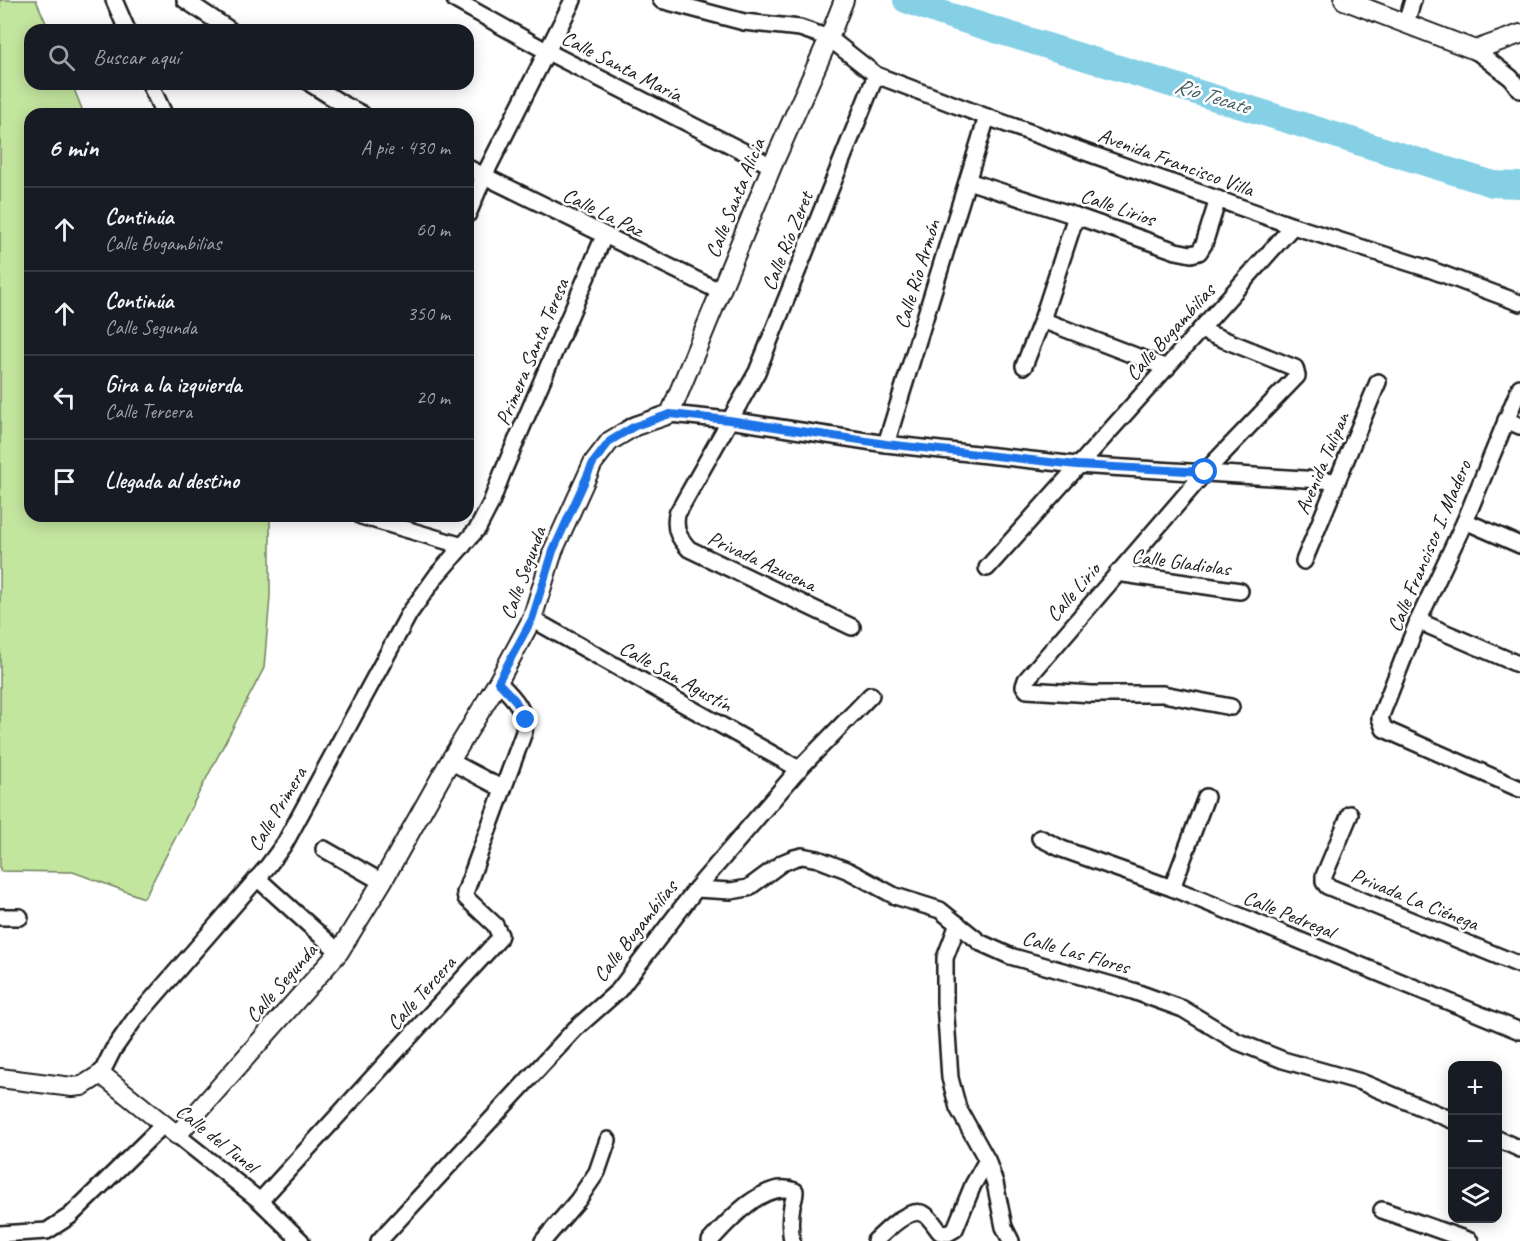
<!DOCTYPE html>
<html lang="es">
<meta charset="utf-8">
<style>
:root{--surface:#171b24;--page:#242831;--text:#f1f3f6;--muted:#9ea1a6;--line:#363941}
body{margin:0;font-family:Caveat,sans-serif;background:var(--page);color:var(--text)}
.controls{position:absolute;right:18px;bottom:18px;display:grid;overflow:hidden;border-radius:12px;box-shadow:0 3px 15px #0003}
.controls button{width:54px;height:54px;display:grid;place-items:center;padding:0;border:0;border-bottom:2px solid var(--line);background:var(--surface);color:var(--text);font:30px sans-serif}
.stop{position:absolute;width:18px;height:18px;margin:-14px;border:4px solid #1a73e8;border-radius:50%;background:#fff}
.stop.end{background:#1a73e8;border-color:#fff;box-shadow:0 2px 6px #0008}
.list{margin:0;padding:0;list-style:none}
h2{display:flex;justify-content:space-between;align-items:center;height:78px;margin:0;padding:0 24px;font-size:26px}
h2 small{font-size:20px;font-weight:400;color:var(--muted)}
.list li{display:grid;grid-template-columns:39px 1fr auto;gap:18px;align-items:center;box-sizing:border-box;height:84px;padding:0 24px;border-top:2px solid var(--line)}
.list b{display:block;font-size:22px;white-space:nowrap}
.list p{margin:0;font-size:20px;white-space:nowrap;color:var(--muted)}
.list em{font-size:20px;font-style:normal;color:var(--muted)}
.icon{flex:none;width:33px;height:33px;fill:none;stroke:currentColor;stroke-width:2;stroke-linecap:round;stroke-linejoin:round}
.map{position:relative;flex:none;width:1520px;height:1241px;overflow:hidden}
.search{position:absolute;background:var(--surface);box-shadow:0 3px 15px #0003;left:24px;top:24px;width:450px;height:66px;display:flex;align-items:center;gap:15px;box-sizing:border-box;padding:0 21px;border-radius:18px;color:var(--muted);font-size:22px}
.panel{position:absolute;background:var(--surface);box-shadow:0 3px 15px #0003;left:24px;top:108px;width:450px;height:414px;border-radius:18px}
.map>svg:first-child{display:block}
</style>
<div class="map">
<svg width="1520" height="1241" viewBox="0 0 1520 1241">
<rect width="100%" height="100%" fill="#fff"/>
<filter id="ink" filterUnits="userSpaceOnUse"><feTurbulence type="fractalNoise" baseFrequency=".0167" numOctaves="2"/><feDisplacementMap in="SourceGraphic" scale="12" xChannelSelector="R" yChannelSelector="G"/><feConvolveMatrix kernelMatrix="1 2 1 2 8 2 1 2 1" color-interpolation-filters="sRGB"/></filter>
<g filter="url(#ink)">
<path fill="#c3e69f" stroke="#70815e" stroke-width="1.5" d="M0,0H36L49,30H30V84H72L84,114H30V516H268L270,519V597L264,668L144,898L73,872L0,871Z"/>
<g fill="none" stroke-linecap="round" stroke-linejoin="round">
<path stroke="#85d0e5" stroke-width="26" d="M906,0L941,13L1493,184L1520,185"/>
<defs>
<g id="minor">
<path d="M114,0L127,30"/>
<path d="M185,0L230,30"/>
<path d="M455,0L548,52L772,166"/>
<path d="M661,0L744,22L800,28L829,38L876,75L987,117L1293,226L1429,269L1520,303"/>
<path d="M1406,23L1413,0"/>
<path d="M1475,50L1511,78L1520,90"/>
<path d="M150,84L164,114"/>
<path d="M311,84L341,103L362,114"/>
<path d="M468,168L721,292"/>
<path d="M968,181L1076,216L1176,251L1191,254L1199,252L1204,244L1218,199"/>
<path d="M468,214L484,176L573,0"/>
<path d="M1042,320L1167,368"/>
<path d="M1200,330L1295,368L1297,376L1205,472L1026,680L1024,686L1027,690L1092,694H1163L1231,707"/>
<path d="M1024,366L1042,320L1076,216"/>
<path d="M1520,387L1465,521L1418,621L1380,718L1384,729L1520,789"/>
<path d="M670,414L729,420L886,444L1077,465L1337,481"/>
<path d="M1506,420L1520,426"/>
<path d="M886,444L987,117"/>
<path d="M361,516L463,546"/>
<path d="M1465,521L1520,545"/>
<path d="M1304,561L1378,382"/>
<path d="M987,568L1293,226"/>
<path d="M1117,573L1240,591"/>
<path d="M532,619L799,769"/>
<path d="M1418,621L1520,665"/>
<path d="M852,627L689,549C679,538 674,530 677,514L757,372L876,75"/>
<path d="M450,761L503,789"/>
<path d="M1350,814L1324,876V882L1327,886L1520,965"/>
<path d="M1040,838L1062,849L1172,888L1520,1031"/>
<path d="M324,849L382,882"/>
<path d="M257,878L339,952"/>
<path d="M1172,888L1206,797"/>
<path d="M696,889L731,891L748,888L782,863L794,858L802,856L818,859L849,871L895,896L940,910L981,943L1010,956L1133,991L1183,1009L1236,1041L1283,1060L1361,1082L1452,1120"/>
<path d="M0,917H20"/>
<path d="M101,1074L113,1050L134,1020L268,866L285,843L409,614L437,575L478,528L491,503L502,474L604,236"/>
<path d="M177,1135L260,1201L301,1241"/>
<path d="M1498,1139L1520,1149"/>
<path d="M987,1160L995,1183L1004,1227L1011,1241"/>
<path d="M260,1201L498,940L500,935L495,925L466,898L465,893L524,732C527,710 513,697 498,682"/>
<path d="M1382,1210L1470,1241"/>
<path d="M0,1234L47,1231L70,1216L164,1124"/>
<path d="M379,1241L575,1029L619,990L696,889L799,769L871,695"/>
<path d="M543,1241L578,1200L597,1172L608,1140"/>
<path d="M710,1241C728,1221 765,1179 795,1191C795,1197 794,1200 792,1205C790,1217 790,1230 792,1241"/>
<path d="M875,1241C885,1232 909,1206 924,1214C930,1217 935,1226 940,1232L948,1233L955,1229L973,1185L987,1160L958,1108L950,1078L945,1002V958L958,924"/>
</g>
<g id="tertiary">
<path d="M1344,0L1475,50L1520,34"/>
<path d="M0,1078L72,1087L82,1086L101,1074L177,1135L339,952L382,882L450,761L498,682L532,619L553,551L593,463L610,441L635,426L670,414L772,166L829,38L844,0"/>
</g>
</defs>
<use href="#minor" stroke="#1c1c1c" stroke-width="20"/>
<use href="#tertiary" stroke="#1c1c1c" stroke-width="22"/>
<use href="#minor" stroke="#fff" stroke-width="15"/>
<use href="#tertiary" stroke="#fff" stroke-width="18"/>
</g>
</g>
<g fill="none" stroke-linecap="round" stroke-linejoin="round" filter="url(#ink)">
<path stroke="#1a73e8" stroke-width="8" d="M526,720L515,700L498,682L532,619L553,551L593,463L610,441L635,426L670,414L729,420L886,444L1077,465L1205,472"/>
</g>
<g text-anchor="middle" dominant-baseline="central" stroke-width="5" stroke-linejoin="round" paint-order="stroke">
<g font-size="21" fill="#1c1c1c" stroke="#fff">
<text transform="translate(622 66) rotate(27)">Calle Santa María</text>
<text transform="translate(1176 162) rotate(20)">Avenida Francisco Villa</text>
<text transform="translate(735 198) rotate(-68)">Calle Santa Alicia</text>
<text transform="translate(1118 207) rotate(19)">Calle Lirios</text>
<text transform="translate(603 212) rotate(26)">Calle La Paz</text>
<text transform="translate(787 241) rotate(-68)">Calle Río Zeret</text>
<text transform="translate(917 274) rotate(-73)">Calle Río Armón</text>
<text transform="translate(1170 332) rotate(-48)">Calle Bugambilias</text>
<text transform="translate(532 352) rotate(-67)">Primera Santa Teresa</text>
<text transform="translate(1322 463) rotate(-67)">Avenida Tulipan</text>
<text transform="translate(1429 546) rotate(-67)">Calle Francisco I. Madero</text>
<text transform="translate(762 561) rotate(25)">Privada Azucena</text>
<text transform="translate(1181 562) rotate(8)">Calle Gladiolas</text>
<text transform="translate(523 573) rotate(-70)">Calle Segunda</text>
<text transform="translate(1073 592) rotate(-49)">Calle Lirio</text>
<text transform="translate(676 676) rotate(29)">Calle San Agustín</text>
<text transform="translate(277 809) rotate(-59)">Calle Primera</text>
<text transform="translate(1415 899) rotate(22)">Privada La Ciénega</text>
<text transform="translate(1289 914) rotate(22)">Calle Pedregal</text>
<text transform="translate(635 931) rotate(-52)">Calle Bugambilias</text>
<text transform="translate(1076 952) rotate(16)">Calle Las Flores</text>
<text transform="translate(281 983) rotate(-49)">Calle Segunda</text>
<text transform="translate(421 993) rotate(-48)">Calle Tercera</text>
<text transform="translate(217 1138) rotate(38)">Calle del Tunel</text>
</g>
<g font-size="22" font-style="italic" fill="#415b62" stroke="#fff">
<text transform="translate(1212 96) rotate(17)">Río Tecate</text>
</g>
</g>
</svg>
<div class="controls">
<button>+</button>
<button>−</button>
<button><svg class="icon" aria-label="layers" viewBox="0 0 24 24"><path d="M12 4l9 5-9 5-9-5zM3 14l9 5 9-5"/></svg></button>
</div>
<div class="stop" style="left:1205px;top:472px"></div>
<div class="stop end" style="left:526px;top:720px"></div>
<div class="search"><svg class="icon" aria-label="search" viewBox="0 0 24 24"><circle cx="10" cy="10" r="6"/><path d="M15 15l6 6"/></svg>Buscar aquí</div>
<section class="panel">
<h2>6 min<small>A pie · 430 m</small></h2>
<ul class="list">
<li><svg class="icon" aria-label="ahead" viewBox="0 0 24 24"><path d="M12 20V5M6 11l6-6 6 6"/></svg><div><b>Continúa</b><p>Calle Bugambilias</p></div><em>60 m</em></li>
<li><svg class="icon" aria-label="ahead" viewBox="0 0 24 24"><path d="M12 20V5M6 11l6-6 6 6"/></svg><div><b>Continúa</b><p>Calle Segunda</p></div><em>350 m</em></li>
<li><svg class="icon" aria-label="left" viewBox="0 0 24 24"><path d="M17 20v-9H6M10 6l-5 5 5 5"/></svg><div><b>Gira a la izquierda</b><p>Calle Tercera</p></div><em>20 m</em></li>
<li><svg class="icon" aria-label="arrive" viewBox="0 0 24 24"><path d="M6 21V4h12l-3 4 3 4H6"/></svg><div><b>Llegada al destino</b></div></li>
</ul>
</section>
</div>
